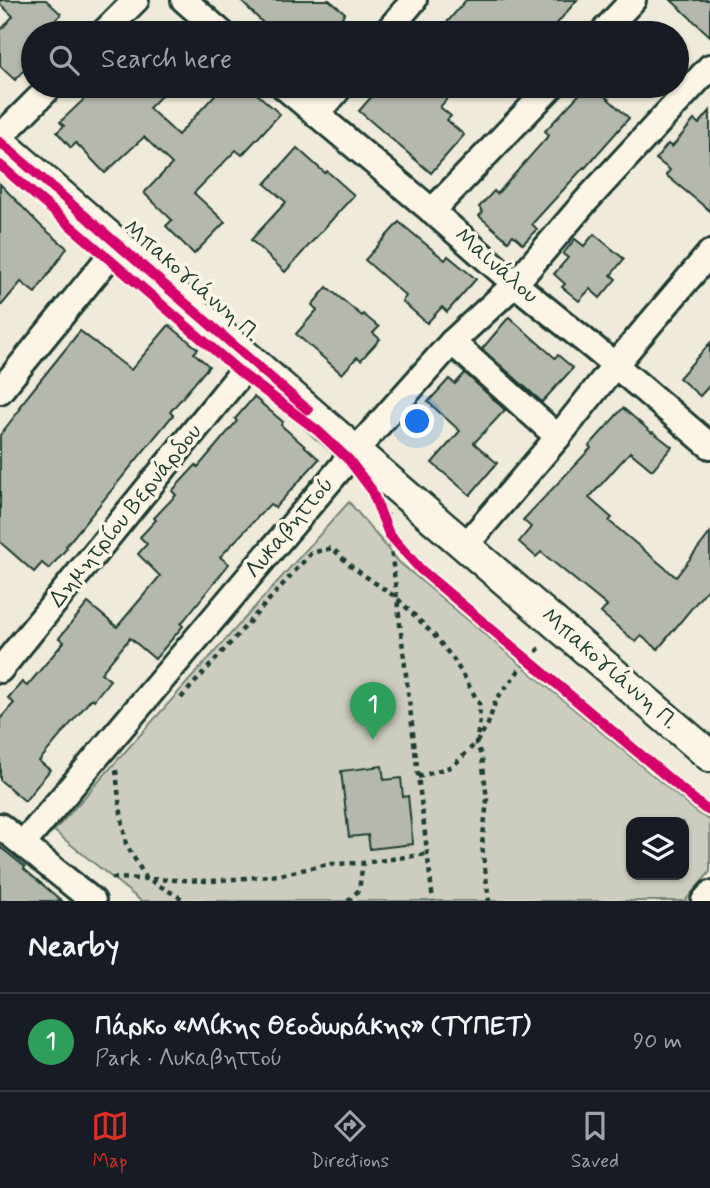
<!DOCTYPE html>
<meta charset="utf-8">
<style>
:root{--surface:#171b24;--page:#20242c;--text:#f1f3f6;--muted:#9ea1a6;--line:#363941;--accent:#d93025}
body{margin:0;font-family:Mynerve,sans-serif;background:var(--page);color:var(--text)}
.controls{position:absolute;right:21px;bottom:21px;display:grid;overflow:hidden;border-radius:14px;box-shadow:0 2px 5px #0004}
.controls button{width:63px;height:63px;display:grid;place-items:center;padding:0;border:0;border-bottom:2px solid var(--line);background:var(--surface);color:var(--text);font:35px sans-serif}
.you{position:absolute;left:418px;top:422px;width:24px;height:24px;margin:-18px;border:5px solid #fff;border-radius:50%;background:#1a73e8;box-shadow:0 0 0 10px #1a73e833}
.badge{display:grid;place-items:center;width:46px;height:46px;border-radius:50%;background:var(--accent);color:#fff;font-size:23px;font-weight:700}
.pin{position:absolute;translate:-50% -58px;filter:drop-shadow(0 2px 4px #0008)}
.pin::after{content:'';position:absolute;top:37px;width:24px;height:21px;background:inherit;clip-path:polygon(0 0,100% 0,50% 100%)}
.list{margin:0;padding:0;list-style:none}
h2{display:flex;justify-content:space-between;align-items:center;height:91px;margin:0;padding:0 28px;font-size:30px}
h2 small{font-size:23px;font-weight:400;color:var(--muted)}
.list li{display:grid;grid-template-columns:46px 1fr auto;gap:21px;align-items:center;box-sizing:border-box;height:98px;padding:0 28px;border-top:2px solid var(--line)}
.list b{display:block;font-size:26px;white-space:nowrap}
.list p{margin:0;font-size:23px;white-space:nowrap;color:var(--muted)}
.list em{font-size:23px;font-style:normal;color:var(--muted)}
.icon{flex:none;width:38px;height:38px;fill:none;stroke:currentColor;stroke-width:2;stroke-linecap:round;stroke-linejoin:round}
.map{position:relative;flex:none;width:710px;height:901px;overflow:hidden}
.search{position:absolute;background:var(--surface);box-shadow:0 2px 5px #0004;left:21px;right:21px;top:21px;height:77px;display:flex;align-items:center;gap:18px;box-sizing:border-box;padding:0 24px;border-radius:38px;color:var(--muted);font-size:26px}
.sheet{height:189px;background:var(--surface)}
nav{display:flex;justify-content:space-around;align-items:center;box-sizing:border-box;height:98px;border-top:2px solid var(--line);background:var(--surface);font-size:19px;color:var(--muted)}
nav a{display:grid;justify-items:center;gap:4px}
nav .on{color:var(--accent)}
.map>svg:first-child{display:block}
</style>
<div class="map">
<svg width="710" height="901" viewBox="0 0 710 901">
<rect width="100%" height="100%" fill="#efeada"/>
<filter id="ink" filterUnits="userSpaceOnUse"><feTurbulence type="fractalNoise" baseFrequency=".0143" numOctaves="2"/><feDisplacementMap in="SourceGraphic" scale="14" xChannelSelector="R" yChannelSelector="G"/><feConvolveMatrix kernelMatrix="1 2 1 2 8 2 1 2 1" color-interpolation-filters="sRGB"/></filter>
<g filter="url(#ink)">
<path fill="#cccdbf" stroke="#76857a" stroke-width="2" fill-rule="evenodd" d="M349,502L399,562L699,814L710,820V872L685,901H141L54,831ZM631,822H684V875H631Z"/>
<g fill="#b5b9ad" stroke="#1f3d34" stroke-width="2">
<path d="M0,0H46L61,14L44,33H33V60L15,80L0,66V31L13,16L0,4Z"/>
<path d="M240,0H329L345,13L342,17L361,33H273Z"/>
<path d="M466,0H577L549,33H438Z"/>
<path d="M671,0H710V36Z"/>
<path d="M98,86H171L149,108L178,135L223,86H248L280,114L242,155L236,150L194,193L225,222L194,254L166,226L172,220L144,193L172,164L144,137L105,173L76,143L71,148L57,132L64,126L60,122Z"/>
<path d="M381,86H458L440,107L451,116L447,120L464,135L431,173L359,111Z"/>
<path d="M587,86H594L629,118L585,168L584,167L532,224L537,229L523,244L513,235L508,241L479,216L483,212L479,207L494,191L497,194L549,135L545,131Z"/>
<path d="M710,111V211L666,175L670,170L656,159L668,144L672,147L694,120L699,124Z"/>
<path d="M297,148L325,173L327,171L354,195L285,272L251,240L286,202L265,184Z"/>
<path d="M0,184L41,226L67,248L35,293L21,282L0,307Z"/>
<path d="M399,222L445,260L448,256L476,279L447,312L442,307L427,323L402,301L406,296L365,260Z"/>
<path d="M594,234L624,259L611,275L616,279L600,298L590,289L579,301L562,287L565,284L554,274L568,258L563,254L575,239L584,246Z"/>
<path d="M327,287L362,316L363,314L379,327L373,333L380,339L361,360L357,357L342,374L296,334L317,310L312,305Z"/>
<path d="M509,317L555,358L558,355L573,368L542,402L482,349Z"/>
<path d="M169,325L198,349L194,353L209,366L170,412L173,415L66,546L67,548L49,569L42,563L34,572L0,542V435L21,408L19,407L80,331L131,370Z"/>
<path d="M710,343V385L700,396L679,378Z"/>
<path d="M465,373L505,410L474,443L497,463L470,495L432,463L460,431L428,402L449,379L455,384Z"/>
<path d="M254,397L283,422L281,425L319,459L275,508L270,504L220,557L229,564L181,624L183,626L155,659L130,638L101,673L110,680L94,700L92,698L39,761L50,770L25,801L0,780V719L14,703L8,698L22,682L27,686L64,642L59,638L88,603L117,627L160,576L138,554L147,544L140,537L156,520L154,518L176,495L172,491L196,465L198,467L237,421L235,419Z"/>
<path d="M623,408L652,433L653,432L672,447L652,470L630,452L589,498L612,518L609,521L676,577L710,533V586L658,649L641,636L636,642L601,613L607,606L541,552L536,557L519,542L531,527L523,520L591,448L589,446Z"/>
<path d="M382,766L384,780L401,778L403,797L408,796L413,844L370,849L368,835L349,837L341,771Z"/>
<path d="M0,847L25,867L24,869L62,901H0Z"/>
</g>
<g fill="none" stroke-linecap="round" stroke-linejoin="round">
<defs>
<g id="minor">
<path d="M184,0L222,33"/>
<path d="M103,33L136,0"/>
<path d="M386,33L414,0"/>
<path d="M602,33L633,0"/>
<path d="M283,86L432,211L515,284L615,365L710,446"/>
<path d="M317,115L341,86"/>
<path d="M0,137L51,86"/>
<path d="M432,211L552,86"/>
<path d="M452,342L558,437"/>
<path d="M0,391L119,245"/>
<path d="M466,545L558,437L615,365L710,253"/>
<path d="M0,670L251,361"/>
<path d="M0,826L93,901"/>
<path d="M23,844L355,451L452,342L515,284L585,202L710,67"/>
<path d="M704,901L710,894"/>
</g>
<path id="tertiary" d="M0,142L400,490L710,756"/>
</defs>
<use href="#minor" stroke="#1f3d34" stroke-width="30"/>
<use href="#tertiary" stroke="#1f3d34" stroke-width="35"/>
<g stroke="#1f3d34" stroke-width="4.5" stroke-dasharray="5 5" stroke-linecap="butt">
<path d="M388,513L387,515L433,901"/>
<path d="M181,698L311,553L332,548L352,567L397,598L434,635L454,660L479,703L480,720L476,743L482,757L487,800L482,845L489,901"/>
<path d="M116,770L119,800L126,844L146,878L186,901"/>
<path d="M418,777L453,766L476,743L488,724L496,700L527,660L543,645"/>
<path d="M112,878L211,881L280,875L328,864L363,863"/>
<path d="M348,901L359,890L363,863L427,854"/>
</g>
<use href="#minor" stroke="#fcf5e5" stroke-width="24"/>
<use href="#tertiary" stroke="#fcf5e5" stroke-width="30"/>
<defs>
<g id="cycleway">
<path d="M0,142L308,410"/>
<path d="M0,165L241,373L318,431L349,460L371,489L389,534L420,569L704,808L710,811"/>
</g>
</defs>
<use href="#cycleway" stroke="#fcf5e5" stroke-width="15"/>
<use href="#cycleway" stroke="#d6006c" stroke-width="10"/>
</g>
</g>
<g text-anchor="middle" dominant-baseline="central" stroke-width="7" stroke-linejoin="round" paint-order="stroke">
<g font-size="23" fill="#1f3d34" stroke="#fcf5e5">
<text transform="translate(496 266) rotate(41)">Μαινάλου</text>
<text transform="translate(191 281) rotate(41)">Μπακογιάννη Π.</text>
<text transform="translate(126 516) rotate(-51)">Δημητρίου Βερνάρδου</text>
<text transform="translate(290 528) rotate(-50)">Λυκαβηττού</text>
<text transform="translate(609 669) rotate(41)">Μπακογιάννη Π.</text>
</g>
</g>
</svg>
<div class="controls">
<button><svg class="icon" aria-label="layers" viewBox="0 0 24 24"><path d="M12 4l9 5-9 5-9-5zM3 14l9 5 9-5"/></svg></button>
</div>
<div class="you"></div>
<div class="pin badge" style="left:373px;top:740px;background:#2e9e5b">1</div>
<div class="search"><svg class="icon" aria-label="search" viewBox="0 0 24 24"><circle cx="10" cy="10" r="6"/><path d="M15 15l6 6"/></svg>Search here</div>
</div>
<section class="sheet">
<h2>Nearby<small></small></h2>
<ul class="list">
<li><span class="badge" style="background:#2e9e5b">1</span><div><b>Πάρκο «Μίκης Θεοδωράκης» (ΤΥΠΕΤ)</b><p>Park · Λυκαβηττού</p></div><em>90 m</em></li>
</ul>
</section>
<nav>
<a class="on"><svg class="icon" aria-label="map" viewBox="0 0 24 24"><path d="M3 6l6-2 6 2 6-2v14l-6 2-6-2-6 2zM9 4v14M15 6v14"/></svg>Map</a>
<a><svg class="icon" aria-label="directions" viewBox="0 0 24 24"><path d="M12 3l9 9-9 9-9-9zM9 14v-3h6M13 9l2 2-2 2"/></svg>Directions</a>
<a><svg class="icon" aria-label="saved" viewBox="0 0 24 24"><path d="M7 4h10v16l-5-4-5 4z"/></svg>Saved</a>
</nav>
